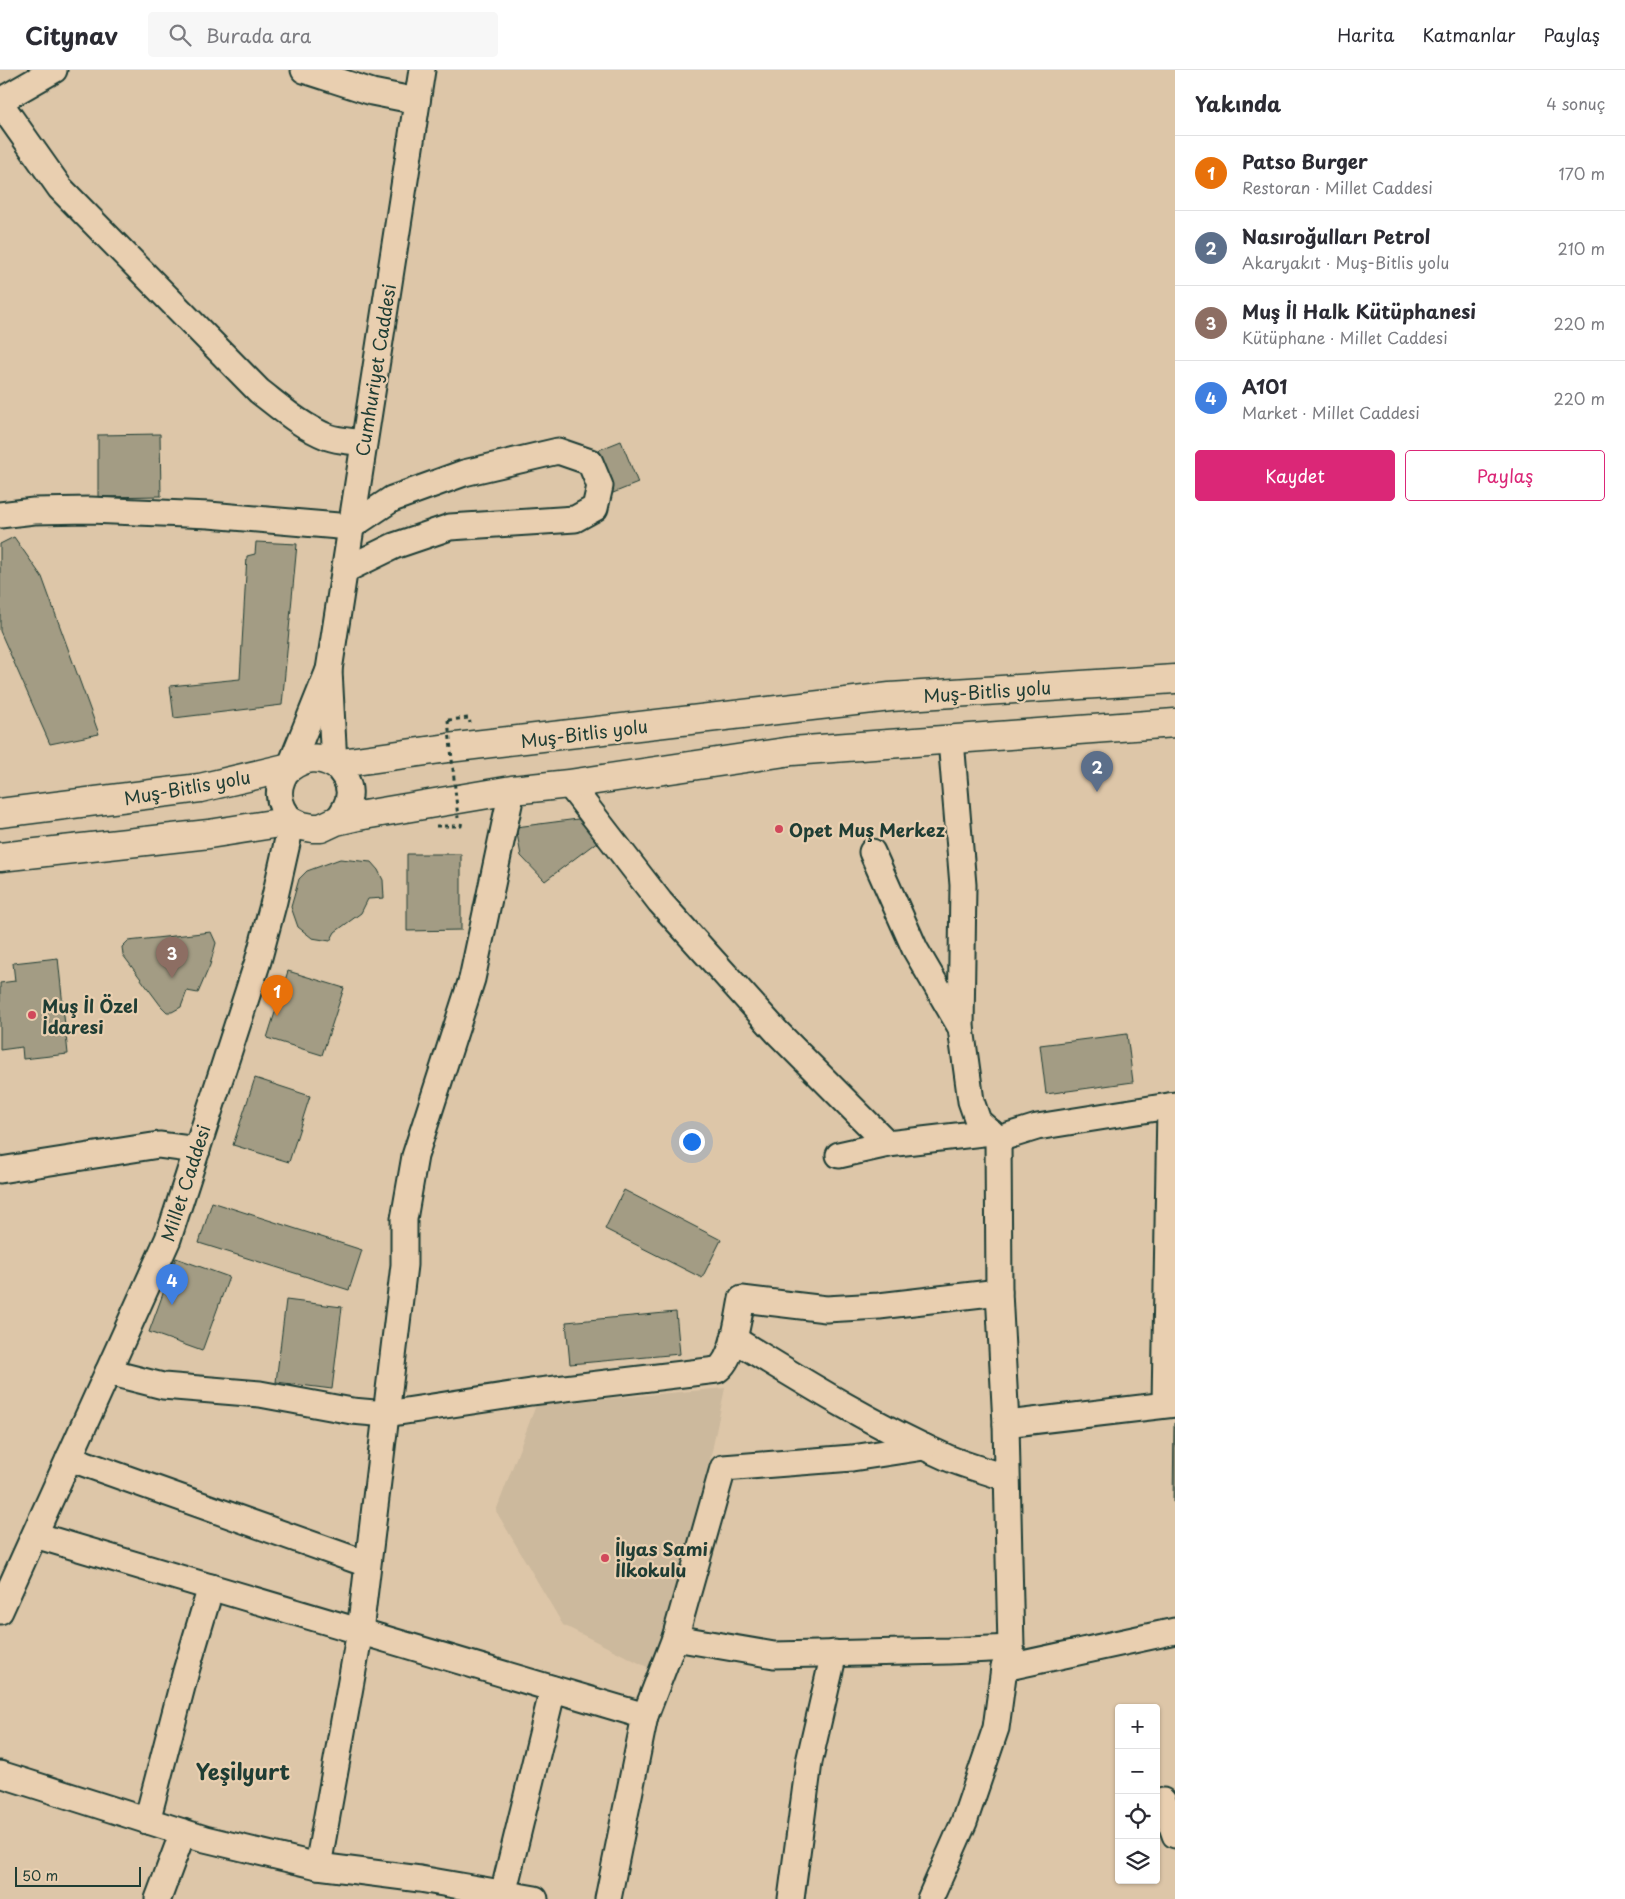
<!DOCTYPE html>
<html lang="tr">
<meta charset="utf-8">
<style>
:root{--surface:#fff;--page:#f7f7f7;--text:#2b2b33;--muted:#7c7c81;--line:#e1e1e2;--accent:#db2777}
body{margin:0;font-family:"Playpen Sans",sans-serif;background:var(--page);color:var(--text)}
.controls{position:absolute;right:15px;bottom:15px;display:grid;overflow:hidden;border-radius:5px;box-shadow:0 1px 4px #0004}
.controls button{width:45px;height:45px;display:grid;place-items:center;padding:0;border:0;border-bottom:1px solid var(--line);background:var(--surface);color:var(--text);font:25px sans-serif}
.scale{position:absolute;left:15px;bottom:12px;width:126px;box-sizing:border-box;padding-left:5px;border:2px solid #1f3d34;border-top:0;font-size:14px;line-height:18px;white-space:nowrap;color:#1f3d34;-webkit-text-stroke:4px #e9cfb0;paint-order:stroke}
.you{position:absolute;left:691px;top:1071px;width:18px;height:18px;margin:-12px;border:4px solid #fff;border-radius:50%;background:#1a73e8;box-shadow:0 0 0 8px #1a73e833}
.badge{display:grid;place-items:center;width:32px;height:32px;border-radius:50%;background:var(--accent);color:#fff;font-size:16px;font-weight:700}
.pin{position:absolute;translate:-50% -41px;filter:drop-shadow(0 1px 2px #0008)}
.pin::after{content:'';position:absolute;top:26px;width:18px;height:15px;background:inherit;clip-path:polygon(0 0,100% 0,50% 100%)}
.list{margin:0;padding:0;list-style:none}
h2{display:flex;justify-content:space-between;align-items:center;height:65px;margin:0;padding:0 20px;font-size:21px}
h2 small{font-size:16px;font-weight:400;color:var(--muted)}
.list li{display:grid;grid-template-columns:32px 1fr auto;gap:15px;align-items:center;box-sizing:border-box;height:75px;padding:0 20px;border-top:1px solid var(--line)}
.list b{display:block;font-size:19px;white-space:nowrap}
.list p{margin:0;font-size:16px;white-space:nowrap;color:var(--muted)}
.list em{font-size:16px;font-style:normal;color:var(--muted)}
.actions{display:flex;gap:10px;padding:15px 20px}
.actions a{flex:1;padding:11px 0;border:1px solid var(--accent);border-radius:5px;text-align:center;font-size:18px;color:var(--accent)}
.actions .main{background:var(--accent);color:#fff}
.icon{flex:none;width:28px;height:28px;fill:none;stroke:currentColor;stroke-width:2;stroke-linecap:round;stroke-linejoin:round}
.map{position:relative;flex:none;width:1175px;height:1829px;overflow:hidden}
header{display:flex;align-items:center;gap:30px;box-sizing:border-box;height:70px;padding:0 25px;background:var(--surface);border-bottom:1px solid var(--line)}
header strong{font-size:24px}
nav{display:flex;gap:28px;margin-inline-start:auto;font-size:18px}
.search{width:350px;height:45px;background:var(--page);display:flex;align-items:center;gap:12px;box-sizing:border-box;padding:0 18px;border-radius:5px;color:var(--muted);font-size:19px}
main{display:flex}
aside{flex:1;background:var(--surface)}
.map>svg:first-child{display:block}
</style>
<header>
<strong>Citynav</strong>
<div class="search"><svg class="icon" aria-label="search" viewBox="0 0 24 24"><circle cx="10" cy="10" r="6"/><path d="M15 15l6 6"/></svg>Burada ara</div>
<nav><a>Harita</a><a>Katmanlar</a><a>Paylaş</a></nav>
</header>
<main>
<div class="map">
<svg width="1175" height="1829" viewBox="0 0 1175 1829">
<rect width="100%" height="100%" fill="#ddc6a8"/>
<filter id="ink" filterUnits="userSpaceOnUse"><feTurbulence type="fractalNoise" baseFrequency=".02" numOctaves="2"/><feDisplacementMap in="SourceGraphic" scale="10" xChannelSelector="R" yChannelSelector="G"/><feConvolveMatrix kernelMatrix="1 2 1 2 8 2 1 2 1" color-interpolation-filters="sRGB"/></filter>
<g filter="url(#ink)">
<path fill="#ccb99d" d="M725,1318L701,1434L672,1535L649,1598L563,1555L496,1441L536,1335Z"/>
<g fill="#a39c84" stroke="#1f3d34">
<path d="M160,364L161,426L98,427V365Z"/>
<path d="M621,371L638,413L613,423L596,381Z"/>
<path d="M14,467L42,507L99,664L50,674L0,561V474Z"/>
<path d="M256,472L297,474L282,635L174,648L170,616L240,609L247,486L255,484Z"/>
<path d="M578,749L598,771L545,811L521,786L516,757Z"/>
<path d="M407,784H461V860L407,861Z"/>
<path d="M340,789L371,792L378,800L383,810L384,828L368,829L361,843L335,862L330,871L312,868L298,857L291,837L299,809L307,801Z"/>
<path d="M211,862L216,873L210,895L198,923L187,921L181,937L172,942H167L161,936L123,885L122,877L128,871Z"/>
<path d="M58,888L68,984L23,989L22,977L0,980V913L15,911L13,893Z"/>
<path d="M288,901L344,918L322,985L267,968Z"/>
<path d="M1127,964L1133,1012L1046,1024L1040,975Z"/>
<path d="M255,1008L310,1026L289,1092L233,1075Z"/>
<path d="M624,1120L721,1170L702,1208L605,1159Z"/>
<path d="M212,1132L362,1180L349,1220L199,1173Z"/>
<path d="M176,1188L229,1207L202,1281L149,1262Z"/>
<path d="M286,1230L342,1237L332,1319L276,1312Z"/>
<path d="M676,1242L680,1284L570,1294L566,1252Z"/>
<path d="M1174,1353H1175V1432H1173Z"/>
</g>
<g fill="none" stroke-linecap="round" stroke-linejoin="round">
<defs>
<g id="minor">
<path d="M304,0L372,22L417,31"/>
<path d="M0,31L54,0"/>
<path d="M0,33L60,118L259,321C281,338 302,357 328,367C339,371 352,371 363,373"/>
<path d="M0,445L34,441L90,440L209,445L350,457L392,429L464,403L558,381L590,392L600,416L595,438L575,449L450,457L394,476L345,500"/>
<path d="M569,714L660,832L777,962L888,1074"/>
<path d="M336,751C354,731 354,713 334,694L329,600L422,0"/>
<path d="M872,782L915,879L961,958"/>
<path d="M998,1069L1037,1057L1175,1035"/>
<path d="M839,1085L888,1074L991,1062"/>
<path d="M0,1100L159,1075L197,1080"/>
<path d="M734,1269C804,1312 873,1355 948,1388C967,1396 987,1401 1006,1408"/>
<path d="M108,1302L163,1316L260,1324L352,1341L386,1344L531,1322L717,1300C734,1289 738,1248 742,1229L826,1239L879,1236L999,1222"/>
<path d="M1165,1334L1170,1036"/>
<path d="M1006,1354L1175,1334"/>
<path d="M69,1388L367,1494"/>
<path d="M35,1465L645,1646"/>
<path d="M0,1541L168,1169L258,891L274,831L292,751C276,734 275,715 290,697L329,600"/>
<path d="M675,1568L774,1585L948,1581L1011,1578"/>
<path d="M1004,1598L1175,1561"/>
<path d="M0,1704L205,1769L318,1796L420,1809L535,1829"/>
<path d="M1163,1731L1175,1765"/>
<path d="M147,1751L186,1601L211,1517"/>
<path d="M318,1796L360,1561L404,1195V1149L415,1086L472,909L512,720"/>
<path d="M503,1824L553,1619"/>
<path d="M158,1829L183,1762"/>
<path d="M608,1829L645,1646L675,1568L723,1398L852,1388L924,1377"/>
<path d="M791,1829L809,1692L834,1583"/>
<path d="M930,1829L964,1752L996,1658L1004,1598L1011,1578L1006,1354L999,1222L998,1069L978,1051L971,1031L961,958L963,815L951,670"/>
</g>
<g id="highway">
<path d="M0,743L200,718L290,697C305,687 318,685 334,694L448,678L890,627L1175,609"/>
<path d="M0,787L209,764L292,751L302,756L313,758H321L336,751L358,746L512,720L569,714L792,681L1175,653"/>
</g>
</defs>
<use href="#minor" stroke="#1f3d34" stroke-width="29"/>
<use href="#highway" stroke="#1f3d34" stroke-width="31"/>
<g stroke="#1f3d34" stroke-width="3" stroke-dasharray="4 4" stroke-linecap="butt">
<path d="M448,650L469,648L470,653"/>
<path d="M436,756H461L462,750"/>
</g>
<use href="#minor" stroke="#e9cfb0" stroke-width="25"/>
<use href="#highway" stroke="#e9cfb0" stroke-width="28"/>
<path stroke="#1f3d34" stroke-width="3" stroke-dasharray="4 4" stroke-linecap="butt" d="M448,650L458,748"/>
</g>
</g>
<g fill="#d1495b" stroke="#e9cfb0" stroke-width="2">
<circle cx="779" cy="759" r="5"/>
<circle cx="32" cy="945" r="5"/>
<circle cx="605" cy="1488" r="5"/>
</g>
<g text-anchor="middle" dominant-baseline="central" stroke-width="4.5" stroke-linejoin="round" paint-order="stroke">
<g font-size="18" fill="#1f3d34" stroke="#e9cfb0">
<text transform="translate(375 300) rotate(-81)">Cumhuriyet Caddesi</text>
<text transform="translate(987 621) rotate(-4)">Muş-Bitlis yolu</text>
<text transform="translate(584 663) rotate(-7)">Muş-Bitlis yolu</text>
<text transform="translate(187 717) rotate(-10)">Muş-Bitlis yolu</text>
<text transform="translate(185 1113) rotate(-72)">Millet Caddesi</text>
</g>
<g font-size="18" font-weight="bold" fill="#1f3d34" stroke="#e9cfb0" text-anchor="start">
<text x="789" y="759">Opet Muş Merkez</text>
<text x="42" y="935">Muş İl Özel<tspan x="42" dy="21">İdaresi</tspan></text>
<text x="615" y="1478">İlyas Sami<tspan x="615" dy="21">İlkokulu</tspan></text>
</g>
<g font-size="22" font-weight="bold" fill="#1f3d34" stroke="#e9cfb0">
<text x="243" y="1700">Yeşilyurt</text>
</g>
</g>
</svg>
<div class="controls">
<button>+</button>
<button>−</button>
<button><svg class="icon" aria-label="locate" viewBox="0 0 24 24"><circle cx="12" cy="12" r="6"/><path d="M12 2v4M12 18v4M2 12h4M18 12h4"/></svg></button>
<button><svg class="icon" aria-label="layers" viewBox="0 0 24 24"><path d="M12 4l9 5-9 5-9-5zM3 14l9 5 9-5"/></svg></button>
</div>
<div class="scale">50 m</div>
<div class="you"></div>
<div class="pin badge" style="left:277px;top:946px;background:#e8710a">1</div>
<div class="pin badge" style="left:1097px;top:722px;background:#5c6f8a">2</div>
<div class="pin badge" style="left:172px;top:908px;background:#8d6e63">3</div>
<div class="pin badge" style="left:172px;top:1235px;background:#3f7fe0">4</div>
</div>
<aside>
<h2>Yakında<small>4 sonuç</small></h2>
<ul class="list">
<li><span class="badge" style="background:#e8710a">1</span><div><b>Patso Burger</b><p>Restoran · Millet Caddesi</p></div><em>170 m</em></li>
<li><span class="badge" style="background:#5c6f8a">2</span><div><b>Nasıroğulları Petrol</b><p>Akaryakıt · Muş-Bitlis yolu</p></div><em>210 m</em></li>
<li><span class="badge" style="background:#8d6e63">3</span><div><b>Muş İl Halk Kütüphanesi</b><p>Kütüphane · Millet Caddesi</p></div><em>220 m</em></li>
<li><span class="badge" style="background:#3f7fe0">4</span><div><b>A101</b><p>Market · Millet Caddesi</p></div><em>220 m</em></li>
</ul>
<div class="actions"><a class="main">Kaydet</a><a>Paylaş</a></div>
</aside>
</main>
